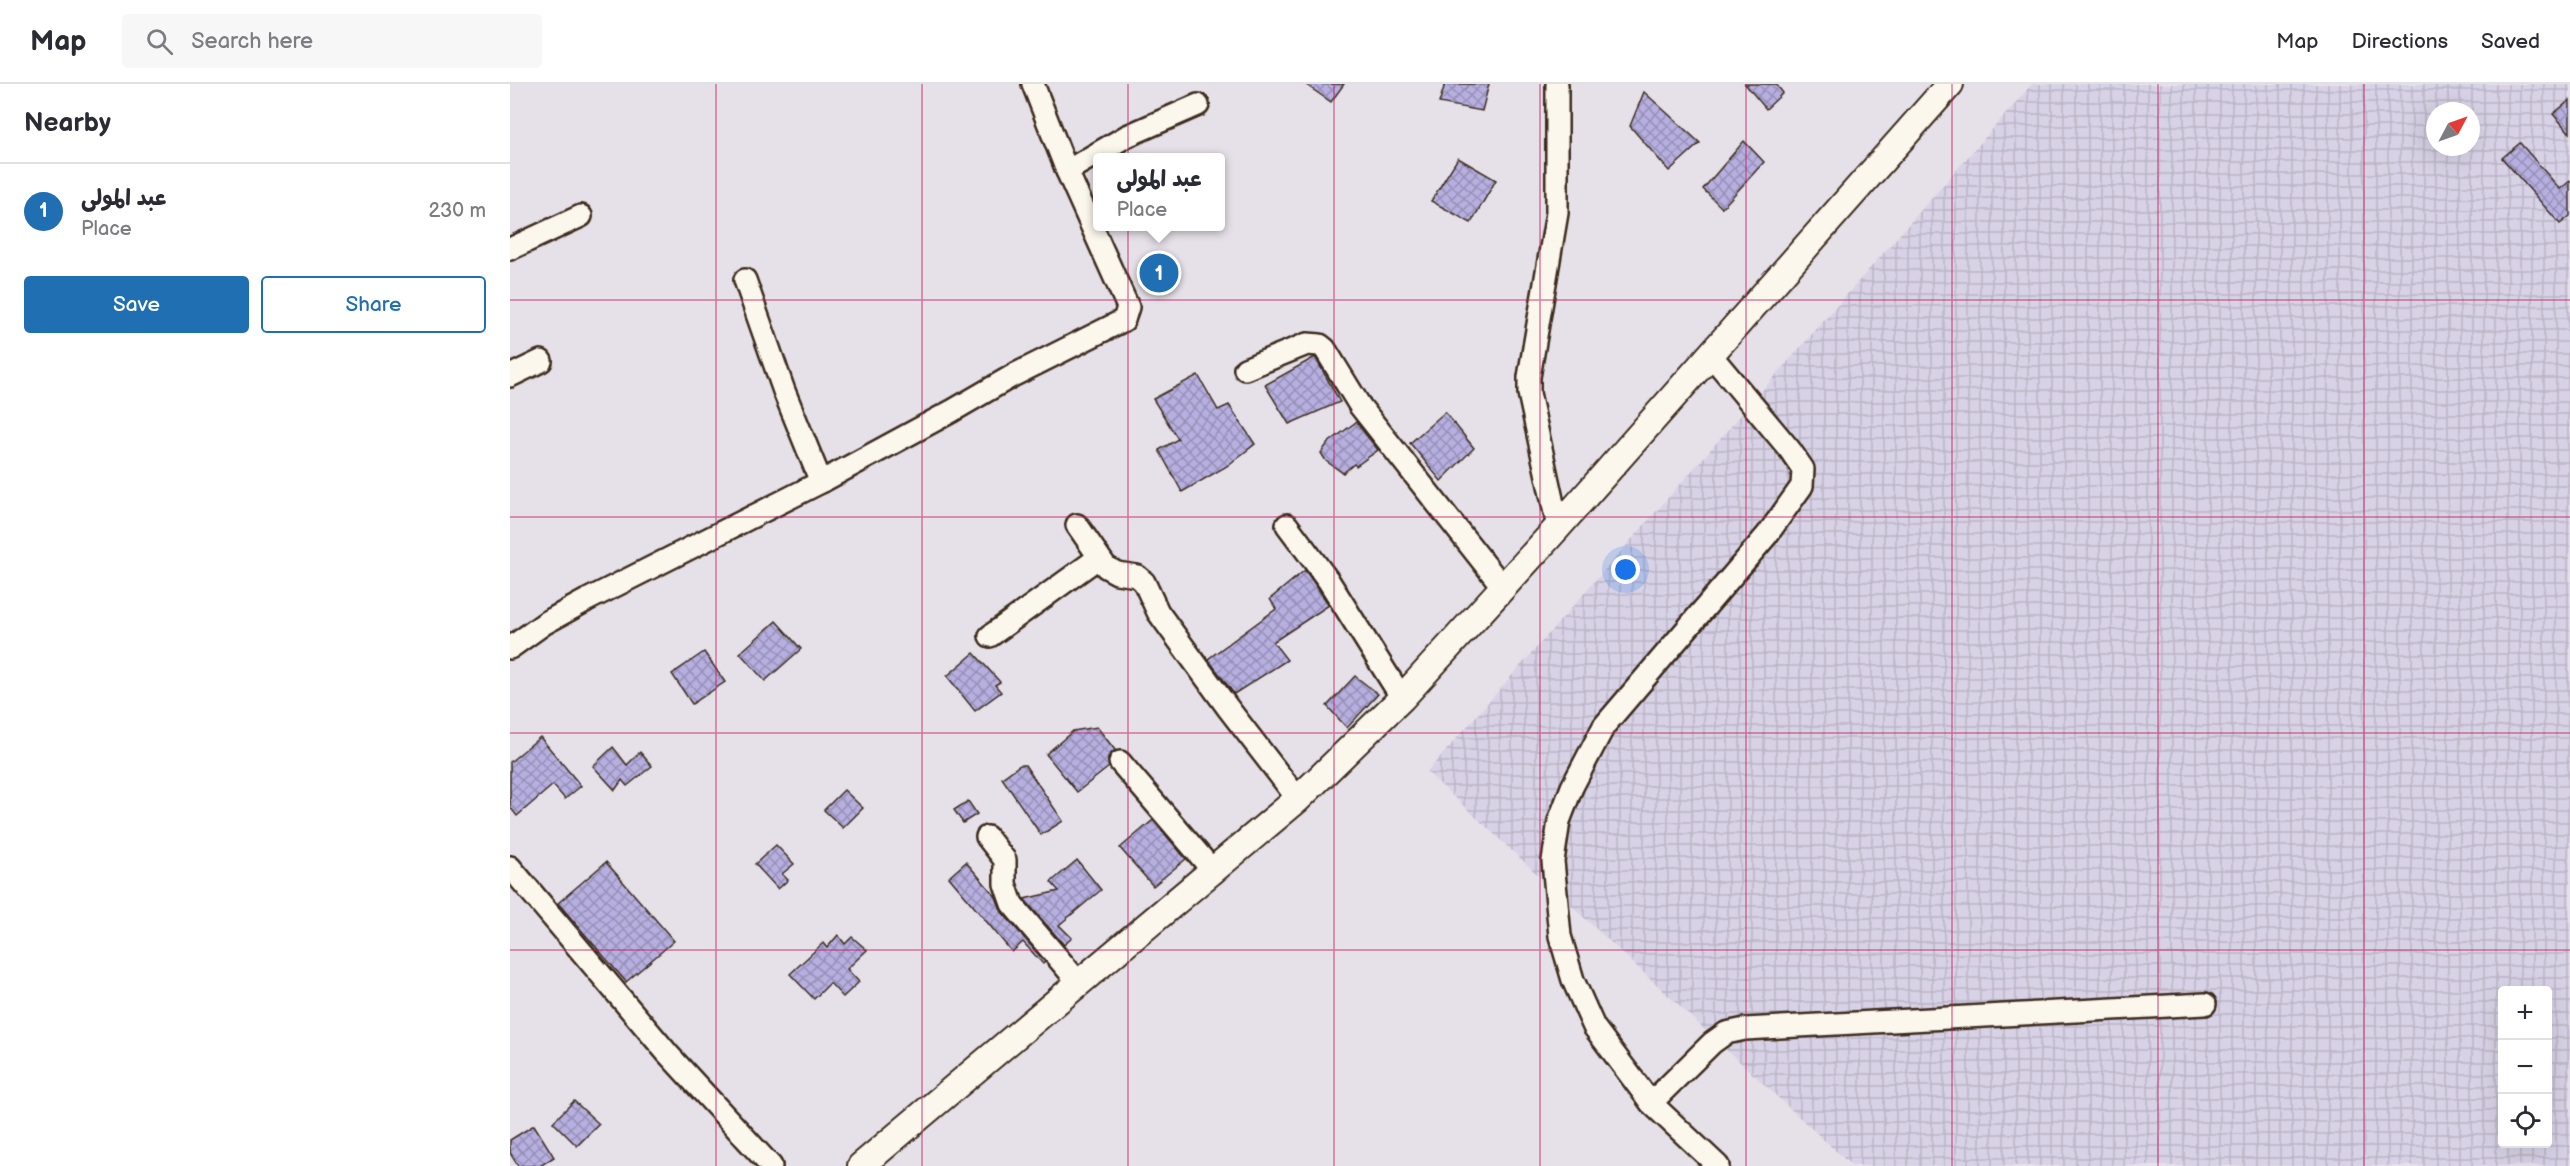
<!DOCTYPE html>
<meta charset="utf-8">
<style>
:root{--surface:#fff;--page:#f7f7f7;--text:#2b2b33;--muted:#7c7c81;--line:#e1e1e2;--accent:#1f6fb2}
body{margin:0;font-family:"Balsamiq Sans","Playpen Sans Arabic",sans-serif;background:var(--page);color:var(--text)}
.controls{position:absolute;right:18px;bottom:18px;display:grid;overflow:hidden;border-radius:6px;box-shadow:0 6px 24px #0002}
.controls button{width:54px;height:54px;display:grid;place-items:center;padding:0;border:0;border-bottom:2px solid var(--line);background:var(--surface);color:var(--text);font:30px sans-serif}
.compass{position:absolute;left:1916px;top:18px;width:54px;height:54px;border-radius:50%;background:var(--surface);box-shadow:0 6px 24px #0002;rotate:49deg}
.you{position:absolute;left:1116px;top:486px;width:21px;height:21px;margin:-15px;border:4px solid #fff;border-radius:50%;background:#1a73e8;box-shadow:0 0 0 9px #1a73e833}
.badge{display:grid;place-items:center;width:39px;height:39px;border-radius:50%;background:var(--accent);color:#fff;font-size:20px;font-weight:700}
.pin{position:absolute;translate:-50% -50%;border:3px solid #fff;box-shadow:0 2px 6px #0006}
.popup{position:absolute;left:583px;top:69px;width:132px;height:78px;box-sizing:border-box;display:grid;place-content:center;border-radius:6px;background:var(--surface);filter:drop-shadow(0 2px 4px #0005);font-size:20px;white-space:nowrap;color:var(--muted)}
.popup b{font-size:22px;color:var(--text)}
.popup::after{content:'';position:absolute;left:50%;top:100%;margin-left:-12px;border:12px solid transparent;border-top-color:var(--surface)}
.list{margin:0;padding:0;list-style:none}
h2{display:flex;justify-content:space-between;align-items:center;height:78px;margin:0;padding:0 24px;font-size:26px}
h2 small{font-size:20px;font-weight:400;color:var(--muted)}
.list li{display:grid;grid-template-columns:39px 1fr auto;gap:18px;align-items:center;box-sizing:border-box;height:96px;padding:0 24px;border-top:2px solid var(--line)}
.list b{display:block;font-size:22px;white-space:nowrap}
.list p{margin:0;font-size:20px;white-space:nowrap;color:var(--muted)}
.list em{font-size:20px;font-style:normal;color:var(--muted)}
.actions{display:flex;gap:12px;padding:18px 24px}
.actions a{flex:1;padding:14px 0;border:2px solid var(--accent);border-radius:6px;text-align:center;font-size:21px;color:var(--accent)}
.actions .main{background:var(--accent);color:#fff}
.icon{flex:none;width:33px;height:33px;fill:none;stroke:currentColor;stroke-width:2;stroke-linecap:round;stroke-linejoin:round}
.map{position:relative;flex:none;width:2060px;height:1082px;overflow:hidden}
header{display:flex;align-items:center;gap:36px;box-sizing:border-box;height:84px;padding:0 30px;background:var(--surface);border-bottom:2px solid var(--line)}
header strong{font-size:28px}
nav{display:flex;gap:33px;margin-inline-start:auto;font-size:21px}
.search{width:420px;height:54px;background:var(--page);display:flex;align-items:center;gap:15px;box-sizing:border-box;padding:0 21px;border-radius:6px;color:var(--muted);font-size:22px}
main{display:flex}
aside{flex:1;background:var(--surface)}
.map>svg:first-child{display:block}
</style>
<header>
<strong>Map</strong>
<div class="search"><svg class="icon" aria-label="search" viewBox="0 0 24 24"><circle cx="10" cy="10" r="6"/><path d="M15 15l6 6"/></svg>Search here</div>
<nav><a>Map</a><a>Directions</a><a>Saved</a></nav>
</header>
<main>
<aside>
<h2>Nearby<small></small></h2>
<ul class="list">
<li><span class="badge">1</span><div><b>عبد المولى</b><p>Place</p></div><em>230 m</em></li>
</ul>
<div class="actions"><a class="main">Save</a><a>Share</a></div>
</aside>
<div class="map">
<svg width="2060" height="1082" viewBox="0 0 2060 1082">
<defs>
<pattern id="industrial-grid" width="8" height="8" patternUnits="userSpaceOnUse" patternTransform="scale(1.5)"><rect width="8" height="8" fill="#d8d2e6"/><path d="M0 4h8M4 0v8" fill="none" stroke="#bab4c5"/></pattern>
<pattern id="building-cross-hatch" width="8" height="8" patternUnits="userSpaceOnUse" patternTransform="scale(1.5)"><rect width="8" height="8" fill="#b6afe0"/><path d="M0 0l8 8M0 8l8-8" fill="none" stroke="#958fb5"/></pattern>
</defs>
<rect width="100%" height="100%" fill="#e6e1e8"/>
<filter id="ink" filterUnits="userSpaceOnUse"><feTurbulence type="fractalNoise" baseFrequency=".0167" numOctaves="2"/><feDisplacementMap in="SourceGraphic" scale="12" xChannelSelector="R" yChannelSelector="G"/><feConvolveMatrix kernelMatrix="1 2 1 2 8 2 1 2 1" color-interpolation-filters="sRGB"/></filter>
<g filter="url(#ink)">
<path fill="url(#industrial-grid)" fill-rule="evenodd" d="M1522,0H2060V1082H1342L917,688ZM1925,27H1961V63H1925ZM1992,906H2038V1060H1992Z"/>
<g fill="url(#building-cross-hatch)" stroke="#3b2a1e" stroke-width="1.5">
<path d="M795,0H834L821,18Z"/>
<path d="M935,0H979L972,27L929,19Z"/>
<path d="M1235,0H1266L1273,9L1256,25Z"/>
<path d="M1134,8L1190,59L1159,87L1120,42Z"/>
<path d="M2060,16V49L2043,30Z"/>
<path d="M1234,57L1254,78L1212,124L1193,105Z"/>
<path d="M2010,59L2050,105L2060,97V132L2050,140L1992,74Z"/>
<path d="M948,74L986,96L961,139L921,117Z"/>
<path d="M805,273L830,318L779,340L755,301Z"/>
<path d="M688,291L708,326L719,321L745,360L717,382L672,408L649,366L668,355L643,315Z"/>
<path d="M935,328L964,364L931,397L900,359Z"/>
<path d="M846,338L868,366L846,382L844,380L833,389L816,377L811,369L818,359Z"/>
<path d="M795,486L819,521L763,558L777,576L724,610L698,575L766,525L760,515Z"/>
<path d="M266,537L291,565L255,597L230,569Z"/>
<path d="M194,568L215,598L182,620L162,590Z"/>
<path d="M464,569L490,598L485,601L491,608L465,627L437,592Z"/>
<path d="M845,592L868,610L837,644L817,622Z"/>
<path d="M587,643L605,666L598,673L599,683L567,708L536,670L563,647Z"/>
<path d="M30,653L71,702L55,715L43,701L7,732L0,723V678Z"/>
<path d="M103,663L117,681L130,668L142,682L117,702L112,696L105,706L83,682Z"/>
<path d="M510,681H515L553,737L531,751L492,694Z"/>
<path d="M334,706L353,724L333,744L314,726Z"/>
<path d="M458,717L467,730L453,739L444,726Z"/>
<path d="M643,736L676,775L643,802L610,764Z"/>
<path d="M266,761L284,780L272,790L278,796L268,805L245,780Z"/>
<path d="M567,776L591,806L549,841L562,854L554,861L514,815L549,807L541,798Z"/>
<path d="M96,778L164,857L116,898L48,819Z"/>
<path d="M456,778L486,813L492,828L535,878L533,880L513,858L502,868L439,793Z"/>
<path d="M328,851L335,860L342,853L357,866L337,885L349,898L333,913L320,899L304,915L280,890L313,859L317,864Z"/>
<path d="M64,1017L89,1040L67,1062L43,1038Z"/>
<path d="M24,1041L44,1073L30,1082H8L0,1069V1056Z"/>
</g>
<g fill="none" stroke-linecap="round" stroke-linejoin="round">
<defs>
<g id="minor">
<path d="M1047,0V129L1019,293V309L1048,443"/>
<path d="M557,87L617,52L688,21"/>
<path d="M0,165L71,132"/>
<path d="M235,196L274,307L311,398"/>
<path d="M1200,270L1280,366L1293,385L1292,402L1257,451L1094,642L1062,703L1049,737L1043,777L1050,852L1063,896L1084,943L1141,1019L1208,1082"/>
<path d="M735,285L797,260L810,261L815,265L850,322L992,502"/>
<path d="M0,292L31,277"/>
<path d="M567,441L596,483L607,489L627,492L634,498L648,528L718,624L788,715"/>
<path d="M777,441L818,496L892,614"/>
<path d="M480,552L588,474"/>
<path d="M0,564L35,539L77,516L311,398L442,327L504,291L614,236L618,223L557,87L523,0"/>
<path d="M610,678L704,788"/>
<path d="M477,753L495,776V800L502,820L570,900"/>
<path d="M0,783L158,970L261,1082"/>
<path d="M1141,1019L1202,959L1216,949L1235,945L1695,920"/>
</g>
<path id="major" d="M351,1082L788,715L892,614L1048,443L1440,0"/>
</defs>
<use href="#minor" stroke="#3b2a1e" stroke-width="26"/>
<use href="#major" stroke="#3b2a1e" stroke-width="30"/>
<use href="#minor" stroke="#fbf7ec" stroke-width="21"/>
<use href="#major" stroke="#fbf7ec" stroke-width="26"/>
</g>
</g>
<path fill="none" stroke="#c2185b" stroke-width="1.5" stroke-opacity="0.55" d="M206,0V1082M412,0V1082M618,0V1082M824,0V1082M1030,0V1082M1236,0V1082M1442,0V1082M1648,0V1082M1854,0V1082M0,216H2060M0,433H2060M0,649H2060M0,866H2060"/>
</svg>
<div class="controls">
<button>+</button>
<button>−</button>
<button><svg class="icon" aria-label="locate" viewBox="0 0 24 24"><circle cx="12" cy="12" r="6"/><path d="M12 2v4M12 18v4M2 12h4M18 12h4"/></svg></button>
</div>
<svg class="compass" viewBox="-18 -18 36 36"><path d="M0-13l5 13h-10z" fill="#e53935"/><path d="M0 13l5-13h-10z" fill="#7c7c81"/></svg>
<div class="you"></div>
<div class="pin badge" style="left:649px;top:189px">1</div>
<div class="popup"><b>عبد المولى</b>Place</div>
</div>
</main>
